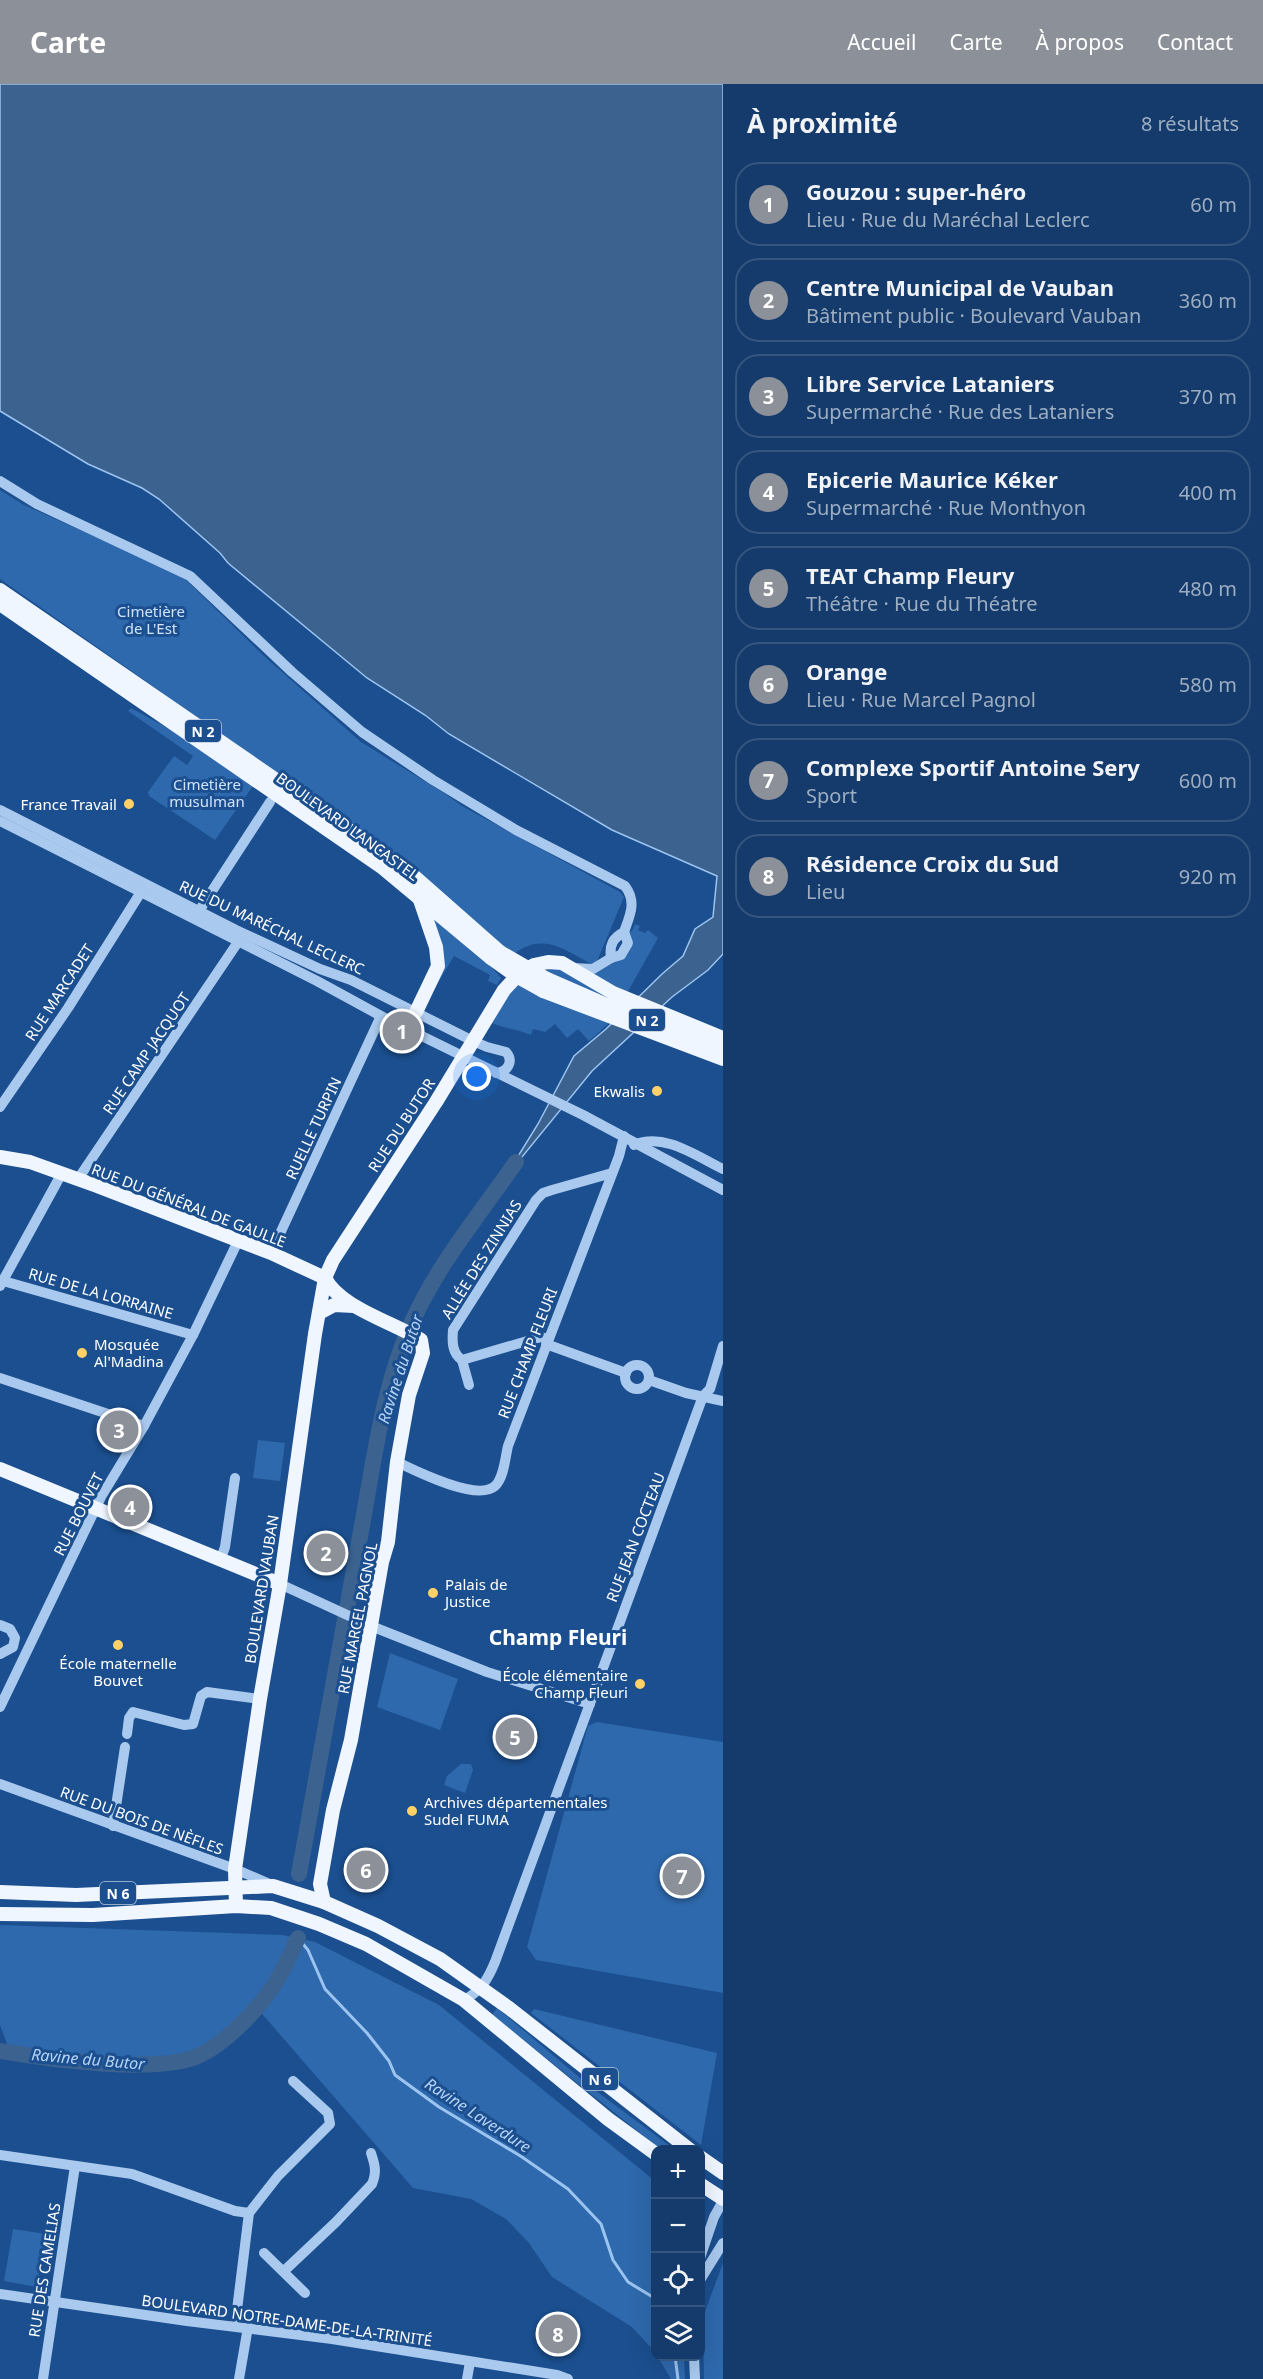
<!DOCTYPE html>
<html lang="fr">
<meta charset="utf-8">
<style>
:root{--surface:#143b6b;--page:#214673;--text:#f1f3f6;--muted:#9dadc1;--line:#33557e;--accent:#8c9099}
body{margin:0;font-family:"Noto Sans",sans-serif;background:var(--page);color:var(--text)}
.controls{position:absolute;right:18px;bottom:18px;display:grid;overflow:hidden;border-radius:12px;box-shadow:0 6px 24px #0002}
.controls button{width:54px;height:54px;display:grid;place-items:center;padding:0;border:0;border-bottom:2px solid var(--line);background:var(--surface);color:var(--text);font:30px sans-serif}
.you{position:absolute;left:477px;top:993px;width:21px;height:21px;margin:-15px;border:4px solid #fff;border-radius:50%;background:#1a73e8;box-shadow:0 0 0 9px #1a73e833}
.badge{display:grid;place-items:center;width:39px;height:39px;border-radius:50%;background:var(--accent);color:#fff;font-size:20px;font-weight:700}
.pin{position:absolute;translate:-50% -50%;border:3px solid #fff;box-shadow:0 2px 6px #0006}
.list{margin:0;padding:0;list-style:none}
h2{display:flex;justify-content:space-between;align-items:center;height:78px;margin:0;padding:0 24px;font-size:26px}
h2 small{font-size:20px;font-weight:400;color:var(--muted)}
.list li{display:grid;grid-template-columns:39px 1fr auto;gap:18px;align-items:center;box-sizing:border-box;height:84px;margin:0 12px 12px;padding:0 12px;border:2px solid var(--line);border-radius:24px}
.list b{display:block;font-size:22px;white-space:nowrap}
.list p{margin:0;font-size:20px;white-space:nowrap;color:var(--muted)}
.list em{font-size:20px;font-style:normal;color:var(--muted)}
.icon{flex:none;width:33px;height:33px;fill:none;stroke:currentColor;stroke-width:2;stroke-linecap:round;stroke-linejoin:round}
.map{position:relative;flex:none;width:723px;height:2295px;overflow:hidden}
header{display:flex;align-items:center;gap:36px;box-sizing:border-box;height:84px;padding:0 30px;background:var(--accent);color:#fff}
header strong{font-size:28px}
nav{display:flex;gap:33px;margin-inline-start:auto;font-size:21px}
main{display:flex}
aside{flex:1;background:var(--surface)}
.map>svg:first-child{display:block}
</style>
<header>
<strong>Carte</strong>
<nav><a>Accueil</a><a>Carte</a><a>À propos</a><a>Contact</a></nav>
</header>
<main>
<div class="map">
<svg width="723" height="2295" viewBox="0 0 723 2295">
<rect width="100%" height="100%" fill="#1b4f8f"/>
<g fill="#2e69ad">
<path d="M0,406L24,421L181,491L264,572L361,658L447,711L462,722L620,808L624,813L595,882C566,867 544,847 514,870L157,605L0,495Z"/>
<path d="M131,624L191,657L253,702L215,756L149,712L148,708L174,672L187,681L193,672L128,627Z"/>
<path d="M428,827L487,878L501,894L497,901L488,897L490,891L454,872L429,914L440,892Z"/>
<path d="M635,840L640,842L638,846L645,849L648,846L658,854L626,911L592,889L620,875L628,848L632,847Z"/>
<path d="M550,883L561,884L601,908L599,913L538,886Z"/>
<path d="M517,899L609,939L589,957L578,945L567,954L555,940L545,948L533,945L531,951C518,945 505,945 492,939L496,933L493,932Z"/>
<path d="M258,1356L285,1359L280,1397L253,1394Z"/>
<path d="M390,1569L458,1595L440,1646L377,1623Z"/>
<path d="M597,1638L723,1658V1909L536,1876L527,1863L588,1642Z"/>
<path d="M461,1680H471L473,1686L465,1709L444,1701L447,1692Z"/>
<path d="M0,1841L282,1851L315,1858L439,1921L655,2097V2268L632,2243L552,2193L529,2159L506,2135L471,2115L413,2104L257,1924C238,1940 222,1958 201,1971C162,1993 56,1973 10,1968L0,1941Z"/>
<path d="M497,1924L592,2004L674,2065H660L492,1931Z"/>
<path d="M534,1925L717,1969L701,2061L531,1929Z"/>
<path d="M13,2145L46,2150L37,2203L4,2197Z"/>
<path d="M723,2179V2295H704L703,2233Z"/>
<path d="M658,2273H684L685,2295H671Z"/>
</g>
<path fill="#3c6290" stroke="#9cc4f0" stroke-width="1.5" d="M0,0H723V870L708,886L672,913L592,987L504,1095L538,1040L574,972L606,945L662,890L683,872L695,845L713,833L717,792L612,746L449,650L425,631L367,594L228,479L220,469L159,415L142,404L88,380L0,327Z"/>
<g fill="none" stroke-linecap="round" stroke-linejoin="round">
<g stroke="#9cc4f0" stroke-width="3">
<path d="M298,1854L308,1866L325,1905L367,1949L389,1977L395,1991L439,2023L522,2073L568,2105L601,2140L613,2176L628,2198L656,2215"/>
<path d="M675,2272L678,2295"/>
</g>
<g stroke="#3c6290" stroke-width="16">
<path d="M299,1790C319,1679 339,1569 359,1458C373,1385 381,1306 412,1238C438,1180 480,1130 516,1078"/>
<path d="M0,1967C46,1975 159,1991 200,1971C229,1957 264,1920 280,1891C287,1880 292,1866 298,1854"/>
</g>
<g stroke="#a9c9ee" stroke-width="10">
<path d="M0,397L37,420L190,492L292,588L362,648L433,696L516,746L625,802C637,818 630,831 624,848C613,854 609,861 611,874L593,885L573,884"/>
<path d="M0,726L236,846L320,885L351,896L473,957L487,963L506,968C514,977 508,988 496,989"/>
<path d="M0,737L317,897L381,932L583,1031L723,1106"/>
<path d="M199,827L270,718"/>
<path d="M611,874L621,871L628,859L624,848"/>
<path d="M0,1023L68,924L141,808"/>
<path d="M634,1061C664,1048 696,1072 723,1085"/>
<path d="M78,1095L238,858"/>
<path d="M271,1169L381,932"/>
<path d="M0,1196L193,1251"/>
<path d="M0,1202L62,1089"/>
<path d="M547,1255L541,1253L462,1276C452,1269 452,1258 453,1246L536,1116L543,1109L552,1106L612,1089"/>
<path d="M546,1260L626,1289"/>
<path d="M462,1276L469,1301"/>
<circle cx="637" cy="1293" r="12"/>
<path d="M0,1294L144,1342"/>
<path d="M649,1296L686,1309L723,1317"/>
<path d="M397,1378C416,1387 477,1418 495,1402C504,1394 505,1374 508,1362L619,1072L624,1052"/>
<path d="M220,1477L225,1463L235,1394"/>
<path d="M280,1500L371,1542L487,1588L590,1620"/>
<path d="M0,1541L10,1545L15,1554L13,1563L0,1570"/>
<path d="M0,1623L101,1413L144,1342L193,1251L238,1157"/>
<path d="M127,1650L129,1634L133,1628L184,1641L193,1640L201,1612L207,1608L260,1615"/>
<path d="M0,1700L235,1785L272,1801"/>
<path d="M113,1742L125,1663"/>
<path d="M464,1916C481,1907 488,1895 495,1878L703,1312L710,1305L723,1262"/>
<path d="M0,2071L132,2090L235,2127L249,2129"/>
<path d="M264,2169L305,2209"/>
<path d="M700,2174L714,2133L723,2117"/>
<path d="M284,2187L336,2138L372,2100C377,2088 375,2081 371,2069"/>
<path d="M700,2196L723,2159"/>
<path d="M0,2210L187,2237L332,2255L557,2291L568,2295"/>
<path d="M235,2242L249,2129L278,2092L330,2040L328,2029L293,1997"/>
<path d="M694,2272L695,2295"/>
<path d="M43,2295L75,2082"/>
<path d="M239,2295L248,2243"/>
<path d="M467,2295L470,2278"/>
</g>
<g stroke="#f0f6ff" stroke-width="14">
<path d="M0,506L407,786L500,868"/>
<path d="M0,520L383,784L491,874"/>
<path d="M547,895L602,919L719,962"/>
<path d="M543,907L723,975"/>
<path d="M416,928L438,882L436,863L420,816"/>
<path d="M0,1073L30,1078L97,1102L271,1169L325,1194C340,1224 393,1238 421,1256L423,1269L409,1311L397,1378L388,1458L382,1478L351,1656L333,1726L320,1800L324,1818"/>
<path d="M319,1229L334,1221L354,1222"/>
<path d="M0,1385L280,1500"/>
<path d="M0,1808L76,1811L273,1802L324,1818L378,1842L440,1875L509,1924L690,2066"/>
<path d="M236,1822L235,1785L260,1615L280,1500L315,1250L325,1194L333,1176L436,1018L504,906L519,890L534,881L548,878L562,879L613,909L723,954"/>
<path d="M0,1830L93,1831L236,1822L271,1824L319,1840L366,1860L464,1916L608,2035L656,2070"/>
<path d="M700,2073L723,2089"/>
<path d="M700,2100L723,2115"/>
</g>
<g stroke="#f0f6ff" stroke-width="14">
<path d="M500,868L547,895"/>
<path d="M491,874L516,892L543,907"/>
</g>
</g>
<g fill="#ffd166" stroke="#1b4f8f" stroke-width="2">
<circle cx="129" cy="720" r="6"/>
<circle cx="657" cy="1007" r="6"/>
<circle cx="82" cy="1269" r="6"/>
<circle cx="433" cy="1509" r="6"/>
<circle cx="118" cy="1561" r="6"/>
<circle cx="640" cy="1600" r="6"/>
<circle cx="412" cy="1727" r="6"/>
</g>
<g text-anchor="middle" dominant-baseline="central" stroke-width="6" stroke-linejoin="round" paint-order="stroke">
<g fill="#1b4f8f" stroke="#bbcadd" stroke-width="1.5">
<rect x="185" y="636" width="36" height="22" rx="4.5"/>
<rect x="629" y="925" width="36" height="22" rx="4.5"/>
<rect x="100" y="1798" width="36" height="22" rx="4.5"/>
<rect x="582" y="1984" width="36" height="22" rx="4.5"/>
</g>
<g font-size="14" font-weight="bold" fill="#fff">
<text x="203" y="647">N 2</text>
<text x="647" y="936">N 2</text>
<text x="118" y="1809">N 6</text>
<text x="600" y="1995">N 6</text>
</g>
<g font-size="15" fill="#cfe3fa" stroke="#1b4f8f">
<text x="151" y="527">Cimetière<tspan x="151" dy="17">de L'Est</tspan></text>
<text x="207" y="700">Cimetière<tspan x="207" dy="17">musulman</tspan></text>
</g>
<g font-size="15" fill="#fff" stroke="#1b4f8f" text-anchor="end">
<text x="117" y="720">France Travail</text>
<text x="645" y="1007">Ekwalis</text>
<text x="94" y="1260" text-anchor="start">Mosquée<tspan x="94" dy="17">Al'Madina</tspan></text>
<text x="445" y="1500" text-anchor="start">Palais de<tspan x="445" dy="17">Justice</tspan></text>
<text x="118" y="1579" text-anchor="middle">École maternelle<tspan x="118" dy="17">Bouvet</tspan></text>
<text x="628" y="1591">École élémentaire<tspan x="628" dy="17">Champ Fleuri</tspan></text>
<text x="424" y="1718" text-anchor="start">Archives départementales<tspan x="424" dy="17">Sudel FUMA</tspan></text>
</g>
<g font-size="15" fill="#fff" stroke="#1b4f8f">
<text transform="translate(348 742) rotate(36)">BOULEVARD LANCASTEL</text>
<text transform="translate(272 843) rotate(25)">RUE DU MARÉCHAL LECLERC</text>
<text transform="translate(59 908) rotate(-57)">RUE MARCADET</text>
<text transform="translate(146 969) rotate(-56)">RUE CAMP JACQUOT</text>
<text transform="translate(401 1041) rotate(-57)">RUE DU BUTOR</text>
<text transform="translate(313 1044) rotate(-65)">RUELLE TURPIN</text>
<text transform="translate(189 1121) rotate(21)">RUE DU GÉNÉRAL DE GAULLE</text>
<text transform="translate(481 1175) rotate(-58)">ALLÉE DES ZINNIAS</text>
<text transform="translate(101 1209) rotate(16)">RUE DE LA LORRAINE</text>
<text transform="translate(527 1269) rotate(-69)">RUE CHAMP FLEURI</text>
<text transform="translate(78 1430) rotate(-63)">RUE BOUVET</text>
<text transform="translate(635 1453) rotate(-69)">RUE JEAN COCTEAU</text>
<text transform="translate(261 1505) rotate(-81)">BOULEVARD VAUBAN</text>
<text transform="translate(357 1534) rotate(-79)">RUE MARCEL PAGNOL</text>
<text transform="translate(142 1736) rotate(20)">RUE DU BOIS DE NÈFLES</text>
<text transform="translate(44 2186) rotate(-81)">RUE DES CAMELIAS</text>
<text transform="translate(287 2236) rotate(8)">BOULEVARD NOTRE-DAME-DE-LA-TRINITÉ</text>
</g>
<g font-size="16" font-style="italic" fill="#b5d3f5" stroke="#1b4f8f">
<text transform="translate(400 1285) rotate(-72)">Ravine du Butor</text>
<text transform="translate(88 1975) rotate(5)">Ravine du Butor</text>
<text transform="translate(478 2031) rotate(33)">Ravine Laverdure</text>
</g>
<g font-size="21" font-weight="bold" fill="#fff" stroke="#1b4f8f">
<text x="558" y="1553">Champ Fleuri</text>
</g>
</g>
</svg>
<div class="controls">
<button>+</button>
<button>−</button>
<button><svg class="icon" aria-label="locate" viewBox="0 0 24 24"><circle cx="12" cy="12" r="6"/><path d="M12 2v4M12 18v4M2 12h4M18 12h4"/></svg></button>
<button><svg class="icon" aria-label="layers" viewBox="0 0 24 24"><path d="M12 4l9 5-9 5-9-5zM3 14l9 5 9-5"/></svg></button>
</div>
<div class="you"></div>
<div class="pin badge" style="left:402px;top:947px">1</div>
<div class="pin badge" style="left:326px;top:1469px">2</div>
<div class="pin badge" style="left:119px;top:1346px">3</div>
<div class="pin badge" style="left:130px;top:1423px">4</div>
<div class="pin badge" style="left:515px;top:1653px">5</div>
<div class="pin badge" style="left:366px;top:1786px">6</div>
<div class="pin badge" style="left:682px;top:1792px">7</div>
<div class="pin badge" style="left:558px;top:2250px">8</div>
</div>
<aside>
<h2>À proximité<small>8 résultats</small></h2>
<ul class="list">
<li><span class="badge">1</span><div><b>Gouzou : super-héro</b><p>Lieu · Rue du Maréchal Leclerc</p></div><em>60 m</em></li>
<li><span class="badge">2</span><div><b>Centre Municipal de Vauban</b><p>Bâtiment public · Boulevard Vauban</p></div><em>360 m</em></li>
<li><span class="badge">3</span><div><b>Libre Service Lataniers</b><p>Supermarché · Rue des Lataniers</p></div><em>370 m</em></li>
<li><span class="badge">4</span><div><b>Epicerie Maurice Kéker</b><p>Supermarché · Rue Monthyon</p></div><em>400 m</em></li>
<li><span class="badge">5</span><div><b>TEAT Champ Fleury</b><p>Théâtre · Rue du Théatre</p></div><em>480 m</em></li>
<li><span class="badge">6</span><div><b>Orange</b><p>Lieu · Rue Marcel Pagnol</p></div><em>580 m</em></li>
<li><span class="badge">7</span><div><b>Complexe Sportif Antoine Sery</b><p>Sport</p></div><em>600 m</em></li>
<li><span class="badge">8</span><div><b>Résidence Croix du Sud</b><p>Lieu</p></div><em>920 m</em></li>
</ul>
</aside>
</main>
